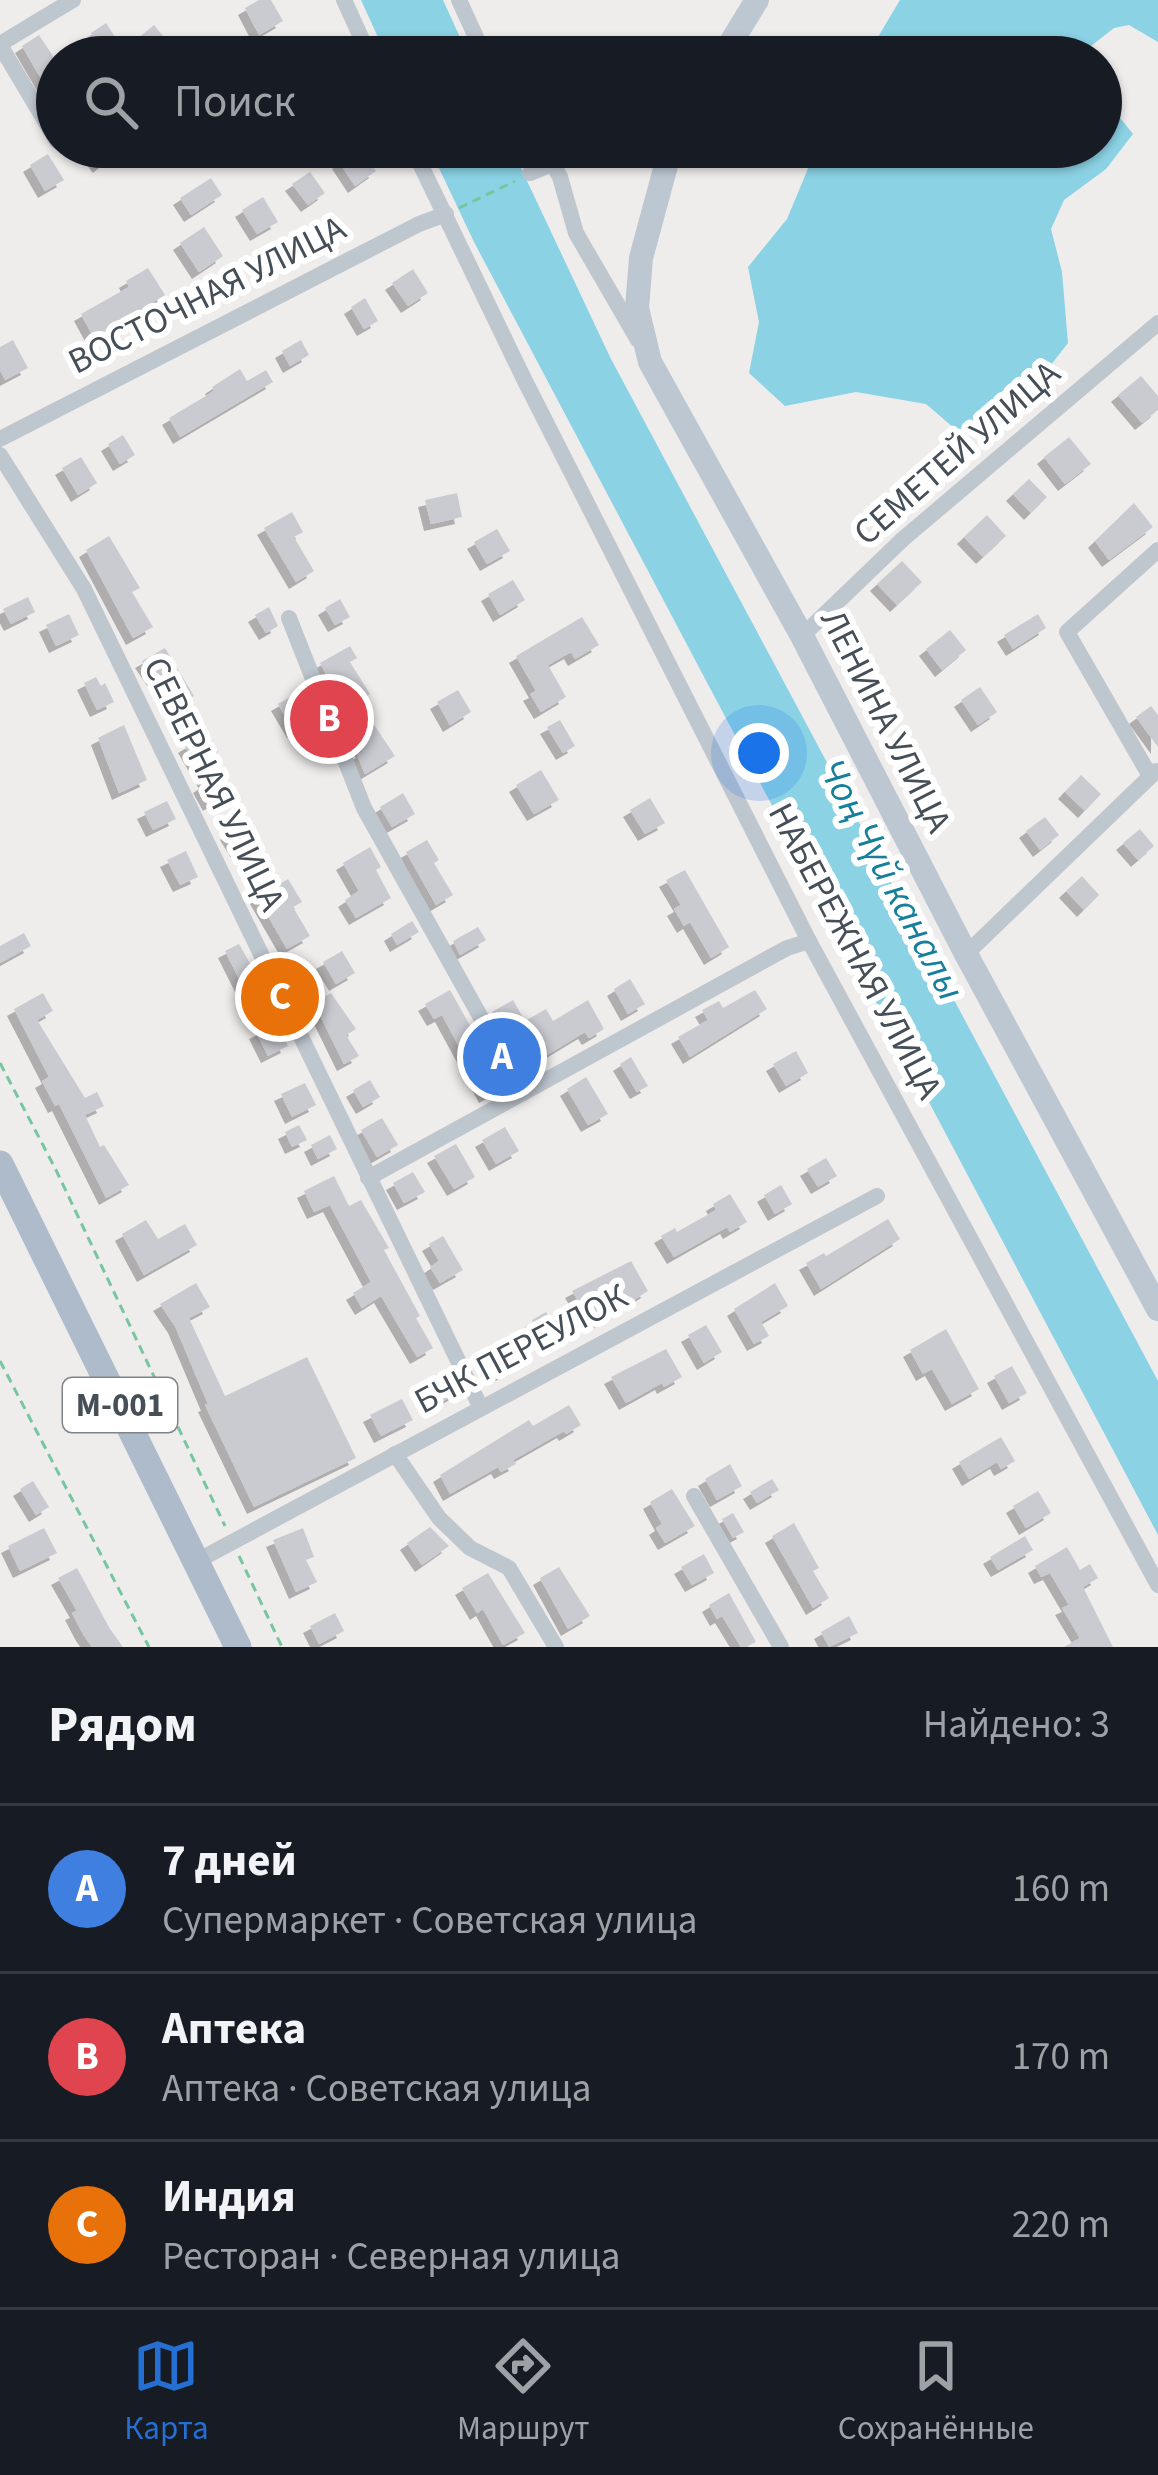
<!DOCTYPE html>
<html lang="ru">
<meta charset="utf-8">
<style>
:root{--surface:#171b24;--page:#242831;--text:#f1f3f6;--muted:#9ea1a6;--line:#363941;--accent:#246fd1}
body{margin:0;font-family:"Source Sans 3",sans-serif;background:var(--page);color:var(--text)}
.you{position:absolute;left:759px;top:753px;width:42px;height:42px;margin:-30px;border:9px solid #fff;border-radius:50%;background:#1a73e8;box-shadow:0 0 0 18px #1a73e833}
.badge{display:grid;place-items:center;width:78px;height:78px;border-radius:50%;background:var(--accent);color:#fff;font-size:39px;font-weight:700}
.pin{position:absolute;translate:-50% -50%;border:6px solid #fff;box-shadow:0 3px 12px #0006}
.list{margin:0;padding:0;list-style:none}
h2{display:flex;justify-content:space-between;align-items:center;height:156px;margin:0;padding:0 48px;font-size:51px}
h2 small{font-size:39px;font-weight:400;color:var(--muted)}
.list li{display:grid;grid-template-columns:78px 1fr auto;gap:36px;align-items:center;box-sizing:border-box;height:168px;padding:0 48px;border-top:3px solid var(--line)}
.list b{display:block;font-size:45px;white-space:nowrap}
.list p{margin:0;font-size:39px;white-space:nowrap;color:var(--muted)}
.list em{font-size:39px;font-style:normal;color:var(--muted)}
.icon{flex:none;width:66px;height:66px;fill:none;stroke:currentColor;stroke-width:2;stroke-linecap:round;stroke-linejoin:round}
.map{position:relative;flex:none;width:1158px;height:1647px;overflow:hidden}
.search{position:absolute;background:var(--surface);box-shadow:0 3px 9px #0004;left:36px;right:36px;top:36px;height:132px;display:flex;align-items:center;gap:30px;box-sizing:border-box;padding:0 42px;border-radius:66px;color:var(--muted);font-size:45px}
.sheet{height:660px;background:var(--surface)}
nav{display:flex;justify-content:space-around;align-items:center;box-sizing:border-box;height:168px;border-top:3px solid var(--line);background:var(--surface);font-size:33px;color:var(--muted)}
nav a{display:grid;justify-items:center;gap:6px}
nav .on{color:var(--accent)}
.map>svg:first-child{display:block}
</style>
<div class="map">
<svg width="1158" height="1647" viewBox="0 0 1158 1647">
<defs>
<filter id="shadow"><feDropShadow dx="-7" dy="7" stdDeviation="0" flood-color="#0004"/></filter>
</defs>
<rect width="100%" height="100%" fill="#efecec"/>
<g fill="#8bd2e5">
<path d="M361,0H443L469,57H387Z"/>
<path d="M900,0H1158V42L1129,25L1114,28L1077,57H866Z"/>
<path d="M1110,105L1133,134L1106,169L1064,200L1051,229L1062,272L1068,343L1040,379L1002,391L989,418L961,434L926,404L856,392L785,406L749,373L759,322L748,267L787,219L817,147H1101V106Z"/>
<path d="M429,147H511L611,359L1158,1381V1535L474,242Z"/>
</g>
<g fill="#cacbd1" filter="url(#shadow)">
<path d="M259,0H271L283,21L259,35L245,8Z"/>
<path d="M106,23L117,40L102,49L91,33Z"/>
<path d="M154,25L172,47L159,57H151L137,39Z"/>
<path d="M39,35L57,62V106L22,46Z"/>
<path d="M85,147H123L100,166Z"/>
<path d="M359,147L376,171L355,186L339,162Z"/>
<path d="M48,154L64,180L45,191L30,165Z"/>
<path d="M310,172L325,193L308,205L292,184Z"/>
<path d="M211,178L222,195L191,215L180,198Z"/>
<path d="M263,197L278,222L257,234L242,210Z"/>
<path d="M204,227L223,256L199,272L180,243Z"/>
<path d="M148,268L165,295L94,338L81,314L129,287L126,281Z"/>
<path d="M413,269L428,293L408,306L392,283Z"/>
<path d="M365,298L378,321L364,329L351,307Z"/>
<path d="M13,340L28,368L5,380L0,370V347Z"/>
<path d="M301,340L309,355L290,366L282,351Z"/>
<path d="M240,369L247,381L266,370L273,382L180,437L169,418L214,391L212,387Z"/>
<path d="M1141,376L1158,396V410L1142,423L1118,395Z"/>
<path d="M123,435L135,455L120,464L108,444Z"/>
<path d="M1069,437L1091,464L1065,484L1044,457Z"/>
<path d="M81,457L97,483L78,495L62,468Z"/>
<path d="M1029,479L1047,497L1031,513L1013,494Z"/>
<path d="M457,493L462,517L431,524L425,500Z"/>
<path d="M1134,503L1153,527L1109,560L1095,541Z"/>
<path d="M292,512L303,532L294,537L314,571L296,582L264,528Z"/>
<path d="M987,515L1006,536L983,557L964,537Z"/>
<path d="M497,529L510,551L487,564L474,542Z"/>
<path d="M109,536L140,588L132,592L153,627L133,638L86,550Z"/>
<path d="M902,561L922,582L897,605L877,584Z"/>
<path d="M513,580L525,600L500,615L488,594Z"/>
<path d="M28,597L35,612L11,624L3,609Z"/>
<path d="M340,599L350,617L335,625L325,608Z"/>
<path d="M269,607L278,626L266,633L255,615Z"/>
<path d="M69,614L79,635L56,646L46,625Z"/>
<path d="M1038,614L1046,628L1013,649L1004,635Z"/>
<path d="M582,617L599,645L575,659L571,652L548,665L566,697L541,712L530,694L536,691L516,656Z"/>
<path d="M950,630L966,650L942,670L926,649Z"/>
<path d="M350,646L357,658L350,662L370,694L358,701L395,756L365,774L357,755L363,751L345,722L350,719L320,663Z"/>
<path d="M165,648L194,696L174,708L142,661Z"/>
<path d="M96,677L101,686L105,683L114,702L97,710L84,683Z"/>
<path d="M980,687L997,712L978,725L961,700Z"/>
<path d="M458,690L471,712L450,725L437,702Z"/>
<path d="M299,692L314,719L294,731L278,704Z"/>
<path d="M1151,706L1158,715V747L1136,717Z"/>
<path d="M560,720L575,746L563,753L547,727Z"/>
<path d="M124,725L147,780L119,793L98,738Z"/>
<path d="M207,733L218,752L209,758L229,792L210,804L200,786L206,782L185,746Z"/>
<path d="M541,770L559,800L534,814L516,785Z"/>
<path d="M1081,775L1101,794L1085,811L1065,792Z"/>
<path d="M403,793L415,814L392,827L380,807Z"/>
<path d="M650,798L665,823L645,834L630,810Z"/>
<path d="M167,801L176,819L153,830L144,812Z"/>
<path d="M1045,817L1059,835L1040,850L1026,831Z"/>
<path d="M241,825L254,848L241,856L227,833Z"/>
<path d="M1140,829L1154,846L1138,860L1123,843Z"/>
<path d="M427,840L439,860L434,863L453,895L436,905L406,852Z"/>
<path d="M370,847L381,867L376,870L391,898L356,918L345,900L359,891L343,863Z"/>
<path d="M186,851L198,877L180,885L167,860Z"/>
<path d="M685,870L729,947L711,958L690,922L684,926L674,909L681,905L666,880Z"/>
<path d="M1082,876L1099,895L1084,910L1066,891Z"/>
<path d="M288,879L302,902L293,907L310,936L287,949L257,897Z"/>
<path d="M412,921L419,932L397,945L391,934Z"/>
<path d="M478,927L486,940L460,955L453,941Z"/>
<path d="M24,933L31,946L0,963V946Z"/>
<path d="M239,944L261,983L245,991L225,951Z"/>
<path d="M342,951L355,973L336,984L323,962Z"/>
<path d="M630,979L645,1004L628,1014L614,989Z"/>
<path d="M450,990L504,1086L486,1096L442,1015L434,1019L425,1004Z"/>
<path d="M755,990L767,1009L690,1057L678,1037L708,1020L702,1010L719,1001L723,1008Z"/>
<path d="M43,993L53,1011L37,1020L85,1098L97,1092L104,1106L85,1115L100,1147L104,1145L129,1185L106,1198L59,1104L55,1106L42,1081L49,1077L14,1009Z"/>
<path d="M331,993L356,1029L346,1035L359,1056L344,1064L314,1003Z"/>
<path d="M513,1000L525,1021L546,1009L553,1021L588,1000L604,1029L589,1038L585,1032L542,1058L544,1062L526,1073L492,1012Z"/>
<path d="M276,1022L288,1046L268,1056L256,1032Z"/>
<path d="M796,1051L808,1073L786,1086L773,1064Z"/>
<path d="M631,1057L648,1086L637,1092L620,1064Z"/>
<path d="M586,1077L608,1114L588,1125L567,1089Z"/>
<path d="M370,1080L380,1097L363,1107L353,1090Z"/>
<path d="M305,1083L316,1105L292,1117L281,1094Z"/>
<path d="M382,1118L398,1145L377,1157L361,1130Z"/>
<path d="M299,1125L307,1140L292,1147L285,1132Z"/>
<path d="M505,1127L519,1151L496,1164L482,1140Z"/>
<path d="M330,1135L337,1149L318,1159L311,1145Z"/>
<path d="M456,1144L475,1177L454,1189L434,1156Z"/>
<path d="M826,1158L837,1176L818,1187L807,1169Z"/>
<path d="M413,1172L425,1192L404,1203L393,1183Z"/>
<path d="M334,1176L349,1206L361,1200L389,1248L384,1250L420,1316L416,1318L433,1348L417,1357L381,1296L362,1308L353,1293L371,1282L330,1205L314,1212L304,1191Z"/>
<path d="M781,1185L792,1204L775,1214L764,1195Z"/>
<path d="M730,1194L747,1222L730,1232L727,1227L674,1257L661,1236L675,1228L677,1232L716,1210L713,1204Z"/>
<path d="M888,1219L900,1239L821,1289L806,1263L824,1253L826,1256Z"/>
<path d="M146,1220L158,1239L185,1224L197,1245L144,1275L122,1234Z"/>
<path d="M443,1236L463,1270L440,1283L430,1267L439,1261L429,1244Z"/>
<path d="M631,1261L648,1291L593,1326L572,1291Z"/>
<path d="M196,1283L210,1307L189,1318L225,1396L307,1357L356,1458L254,1507L205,1405L208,1404L175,1326L160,1304Z"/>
<path d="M775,1283L788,1306L761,1322L769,1336L754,1344L734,1309Z"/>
<path d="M546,1312L562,1339L548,1348L532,1320Z"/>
<path d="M706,1325L722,1352L704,1363L688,1335Z"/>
<path d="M946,1329L979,1389L952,1404L932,1369L923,1374L910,1350Z"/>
<path d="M512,1346L522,1363L501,1375L491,1358Z"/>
<path d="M666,1349L682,1377L664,1387L662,1383L626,1403L611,1377Z"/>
<path d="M1012,1366L1027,1393L1009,1403L994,1376Z"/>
<path d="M447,1372L458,1392L440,1403L428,1383Z"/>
<path d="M402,1399L413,1420L381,1436L370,1415Z"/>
<path d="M569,1405L581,1425L566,1434L564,1431L513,1460L516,1464L501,1472L498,1467L450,1494L440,1475L529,1420L533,1426Z"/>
<path d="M1001,1437L1015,1461L1001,1469L997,1462L969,1479L959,1462Z"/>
<path d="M730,1464L742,1486L717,1500L705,1479Z"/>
<path d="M772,1479L779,1490L757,1503L750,1492Z"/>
<path d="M33,1481L49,1507L36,1515L20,1489Z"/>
<path d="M672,1489L695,1526L665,1543L656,1528L662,1524L650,1502Z"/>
<path d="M1038,1491L1051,1513L1026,1528L1013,1506Z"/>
<path d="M733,1513L744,1532L733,1538L722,1519Z"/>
<path d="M794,1523L819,1568L813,1571L829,1598L813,1608L772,1536Z"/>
<path d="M430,1527L449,1546L422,1565L407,1543Z"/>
<path d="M44,1528L57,1553L20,1571L8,1546Z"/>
<path d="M303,1528L314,1557L306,1560L317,1582L296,1592L273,1540Z"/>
<path d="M1025,1536L1033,1550L998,1570L990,1557Z"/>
<path d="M1067,1547L1080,1570L1090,1564L1098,1578L1083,1587L1113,1647H1064L1080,1638L1062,1608L1069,1605L1050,1573L1041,1577L1035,1566Z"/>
<path d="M704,1554L714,1573L692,1585L681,1567Z"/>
<path d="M559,1567L590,1616L568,1629L540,1578Z"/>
<path d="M77,1568L110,1629L123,1647H92L83,1634L72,1613L77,1611L58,1578Z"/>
<path d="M488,1573L525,1633L503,1645L483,1609L477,1613L462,1588Z"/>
<path d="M729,1593L756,1642L746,1647H741L722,1616L717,1619L709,1605Z"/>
<path d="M335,1613L344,1631L319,1644L310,1626Z"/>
<path d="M849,1616L858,1633L829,1647L821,1632Z"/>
</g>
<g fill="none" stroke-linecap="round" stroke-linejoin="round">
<g stroke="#76c69f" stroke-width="3" stroke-dasharray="9 6" stroke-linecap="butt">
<path d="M459,208L515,181"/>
<path d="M0,1063L56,1170L225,1526"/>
<path d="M0,1361L149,1647"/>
<path d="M239,1556L282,1647"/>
</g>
<g stroke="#bec6ce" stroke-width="16">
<path d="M344,0L370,57"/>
<path d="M459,0L485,57"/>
<path d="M0,44L73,0"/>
<path d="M0,45L57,141"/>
<path d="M412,147L524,379L809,941L1158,1585"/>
<path d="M543,147L560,177L576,233L638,340"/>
<path d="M530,173L552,164"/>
<path d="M0,439L419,224L446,214"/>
<path d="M0,455L84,589L481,1408"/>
<path d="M289,618L364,808L523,1093"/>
<path d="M802,636L903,539L1158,323"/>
<path d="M1150,776L1067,632L1158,550"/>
<path d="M966,954L1156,771"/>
<path d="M368,1178L787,948L809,941"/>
<path d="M395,1454L439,1518L470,1548L509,1568L556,1647"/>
<path d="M694,1496L781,1647"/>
<path d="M197,1561L877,1196"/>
</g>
<g stroke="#bdc7d2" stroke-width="24">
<path d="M722,57L757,0"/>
<path d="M671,147L641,258L637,308L650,362L802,636L966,954L1158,1309"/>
</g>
<path stroke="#adbbca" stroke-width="27" d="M0,1164L238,1647"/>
</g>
<g text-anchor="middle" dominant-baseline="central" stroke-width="12" stroke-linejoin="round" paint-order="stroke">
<rect fill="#fff" stroke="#7e848a" stroke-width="3" x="63" y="1378" width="114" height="54" rx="9"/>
<g font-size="33" font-weight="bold" fill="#464f58">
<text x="120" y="1405">М-001</text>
</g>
<g font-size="36" fill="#464f58" stroke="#fff">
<text transform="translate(207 295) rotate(-27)">ВОСТОЧНАЯ УЛИЦА</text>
<text transform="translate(957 453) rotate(-41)">СЕМЕТЕЙ УЛИЦА</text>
<text transform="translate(886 721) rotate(63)">ЛЕНИНА УЛИЦА</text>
<text transform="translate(214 784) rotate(64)">СЕВЕРНАЯ УЛИЦА</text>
<text transform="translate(855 951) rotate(62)">НАБЕРЕЖНАЯ УЛИЦА</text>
<text transform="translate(521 1349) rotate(-28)">БЧК ПЕРЕУЛОК</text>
</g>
<g font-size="39" font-style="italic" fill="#157f9c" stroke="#fff">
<text transform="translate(891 880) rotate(62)">Чоң Чүй каналы</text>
</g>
</g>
</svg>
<div class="you"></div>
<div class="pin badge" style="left:502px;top:1057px;background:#3f7fe0">A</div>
<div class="pin badge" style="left:329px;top:719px;background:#e0444e">B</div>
<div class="pin badge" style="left:280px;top:997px;background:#e8710a">C</div>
<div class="search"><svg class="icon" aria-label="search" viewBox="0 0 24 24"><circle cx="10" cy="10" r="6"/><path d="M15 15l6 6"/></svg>Поиск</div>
</div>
<section class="sheet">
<h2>Рядом<small>Найдено: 3</small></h2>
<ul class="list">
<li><span class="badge" style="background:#3f7fe0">A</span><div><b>7 дней</b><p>Супермаркет · Советская улица</p></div><em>160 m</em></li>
<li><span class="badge" style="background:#e0444e">B</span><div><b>Аптека</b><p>Аптека · Советская улица</p></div><em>170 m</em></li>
<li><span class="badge" style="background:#e8710a">C</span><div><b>Индия</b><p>Ресторан · Северная улица</p></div><em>220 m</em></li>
</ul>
</section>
<nav>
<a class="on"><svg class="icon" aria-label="map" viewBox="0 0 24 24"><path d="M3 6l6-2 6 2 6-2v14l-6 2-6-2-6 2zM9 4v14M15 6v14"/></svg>Карта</a>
<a><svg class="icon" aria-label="directions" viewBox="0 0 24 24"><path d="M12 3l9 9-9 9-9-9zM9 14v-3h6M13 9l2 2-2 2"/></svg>Маршрут</a>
<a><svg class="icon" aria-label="saved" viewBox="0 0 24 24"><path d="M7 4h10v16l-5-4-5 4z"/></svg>Сохранённые</a>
</nav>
